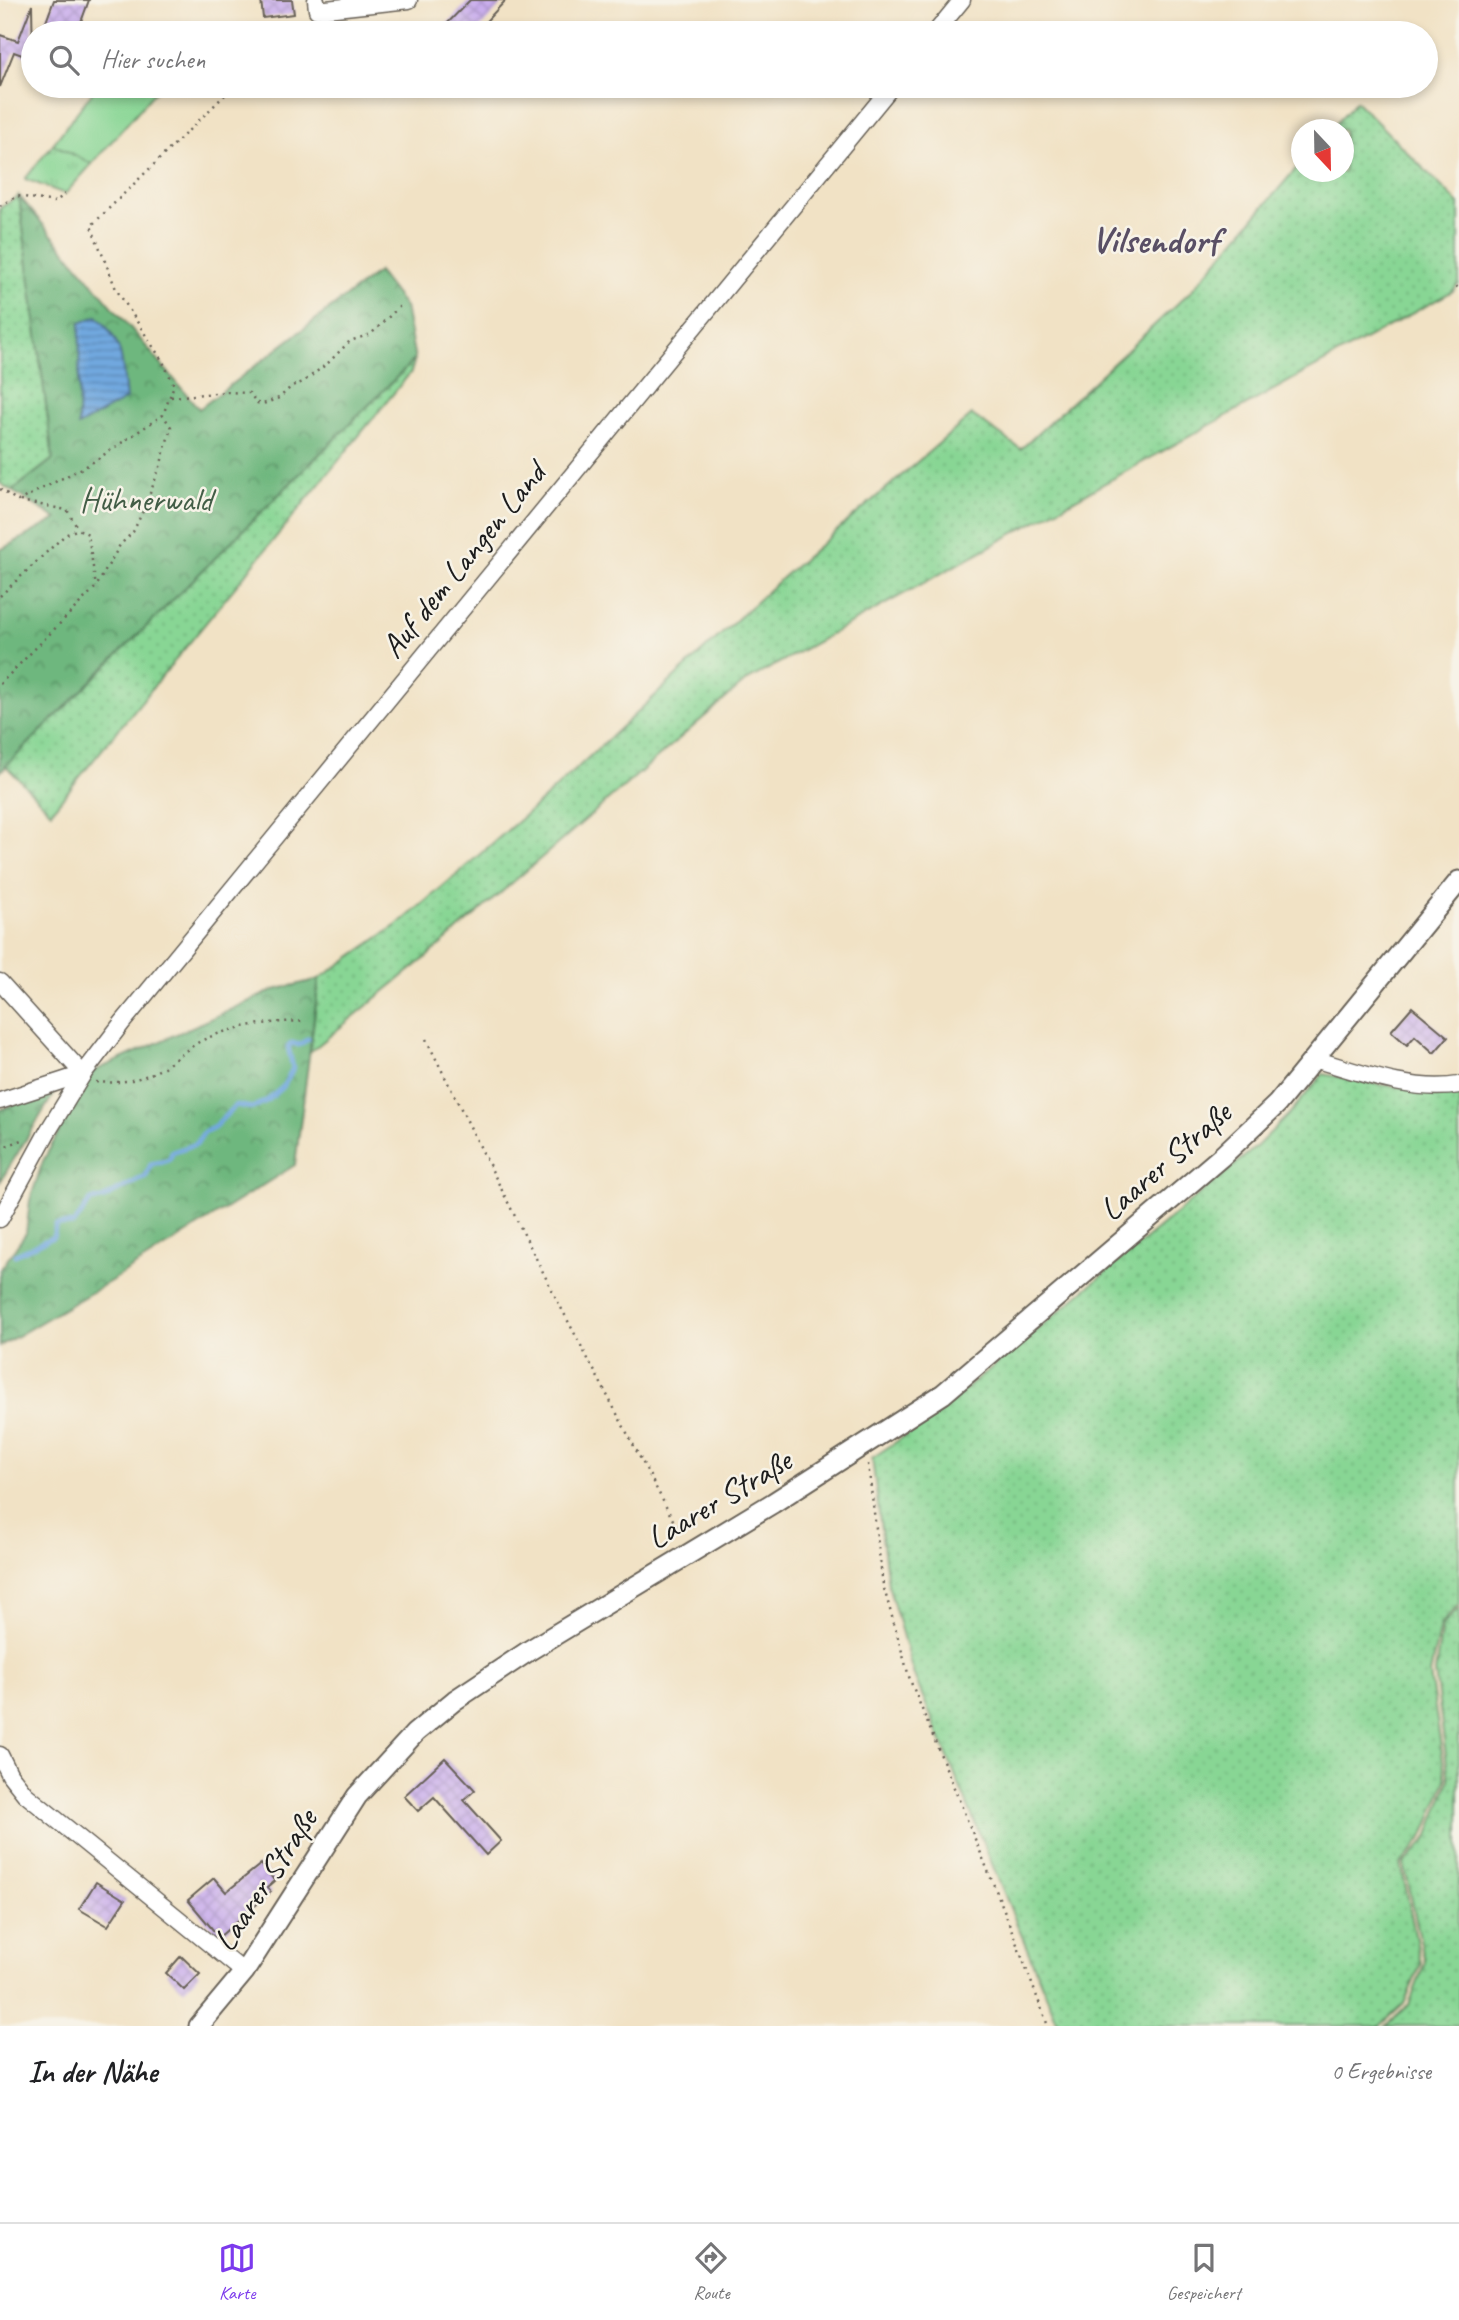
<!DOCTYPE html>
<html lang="de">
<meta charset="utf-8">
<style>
:root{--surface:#fff;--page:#f2f2f2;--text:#202124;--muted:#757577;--line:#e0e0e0;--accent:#7c3aed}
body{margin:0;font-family:Caveat,sans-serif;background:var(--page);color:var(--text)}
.compass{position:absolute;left:1291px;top:119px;width:63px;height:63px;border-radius:50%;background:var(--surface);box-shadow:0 4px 10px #0003;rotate:158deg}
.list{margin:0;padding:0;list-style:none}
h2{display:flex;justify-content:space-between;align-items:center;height:91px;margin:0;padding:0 28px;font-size:30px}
h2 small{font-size:23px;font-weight:400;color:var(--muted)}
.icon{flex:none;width:38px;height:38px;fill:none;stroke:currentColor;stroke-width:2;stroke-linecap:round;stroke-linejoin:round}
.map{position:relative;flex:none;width:1459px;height:2026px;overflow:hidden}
.search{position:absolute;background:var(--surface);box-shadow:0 4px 10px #0003;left:21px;right:21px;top:21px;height:77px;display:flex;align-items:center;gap:18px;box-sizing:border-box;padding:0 24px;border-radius:38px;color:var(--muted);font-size:26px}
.sheet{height:196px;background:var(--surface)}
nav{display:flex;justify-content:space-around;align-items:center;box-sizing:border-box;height:98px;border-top:2px solid var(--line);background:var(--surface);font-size:19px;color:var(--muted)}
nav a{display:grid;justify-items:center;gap:4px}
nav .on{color:var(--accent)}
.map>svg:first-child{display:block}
</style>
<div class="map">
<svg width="1459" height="2026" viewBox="0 0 1459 2026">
<defs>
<pattern id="grass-dots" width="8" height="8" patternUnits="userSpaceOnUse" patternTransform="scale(1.75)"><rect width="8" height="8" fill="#88d694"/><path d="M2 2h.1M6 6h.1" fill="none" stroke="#75b77f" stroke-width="1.8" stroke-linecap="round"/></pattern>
<pattern id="forest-crowns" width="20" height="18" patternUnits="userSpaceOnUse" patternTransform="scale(1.75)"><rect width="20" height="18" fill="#6eb77e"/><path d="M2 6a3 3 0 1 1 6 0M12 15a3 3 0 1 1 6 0" fill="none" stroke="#5a9466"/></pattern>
<pattern id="park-tufts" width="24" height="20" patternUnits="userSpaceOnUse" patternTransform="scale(1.75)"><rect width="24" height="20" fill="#88d694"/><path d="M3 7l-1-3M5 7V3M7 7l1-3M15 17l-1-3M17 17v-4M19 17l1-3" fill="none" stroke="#75b77f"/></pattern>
<pattern id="water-rules" width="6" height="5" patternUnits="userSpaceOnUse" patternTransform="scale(1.75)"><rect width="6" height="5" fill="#71a8df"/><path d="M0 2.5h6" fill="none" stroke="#5c88b4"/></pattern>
<pattern id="building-cross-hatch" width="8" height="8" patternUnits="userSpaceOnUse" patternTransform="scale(1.75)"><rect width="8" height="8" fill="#c9adec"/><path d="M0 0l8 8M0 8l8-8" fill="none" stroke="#ac94ca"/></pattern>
</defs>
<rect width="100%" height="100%" fill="#f7f3e8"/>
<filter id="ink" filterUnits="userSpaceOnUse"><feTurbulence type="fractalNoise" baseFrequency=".0143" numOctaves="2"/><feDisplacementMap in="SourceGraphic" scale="14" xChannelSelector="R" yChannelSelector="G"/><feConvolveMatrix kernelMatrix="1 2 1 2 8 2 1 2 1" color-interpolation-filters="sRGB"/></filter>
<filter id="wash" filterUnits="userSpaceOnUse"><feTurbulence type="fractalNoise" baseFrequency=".00686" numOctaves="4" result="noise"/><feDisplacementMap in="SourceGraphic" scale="28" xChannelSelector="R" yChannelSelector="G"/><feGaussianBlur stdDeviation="1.57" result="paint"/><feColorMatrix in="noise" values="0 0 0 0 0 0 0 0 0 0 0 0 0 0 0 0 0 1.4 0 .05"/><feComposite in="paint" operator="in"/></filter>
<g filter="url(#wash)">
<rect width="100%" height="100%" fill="#f1e2c5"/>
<g fill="url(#grass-dots)" stroke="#527958" stroke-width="2">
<path d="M1356,101L1459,204V284L1453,291L746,681L423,960L310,1052L319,979L401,922L455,876L548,795L784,576L972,415L1021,449L1191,291L1301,163L1302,172H1344V130L1331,129Z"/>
<path d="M19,196L53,459L12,491L0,483V208Z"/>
<path d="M415,359L411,372L51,812L6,766Z"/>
<path d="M1323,1074L1382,1085L1459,1092V1604L1440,1625L1430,1674L1446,1780L1424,1836L1401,1864L1421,1964L1404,2004L1380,2026H1059L913,1673L888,1584L872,1458L930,1419L1257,1146L1290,1113Z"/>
<path d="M1459,1608V2026H1386L1409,2005L1425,1962L1404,1864L1428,1838L1449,1780L1435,1672L1442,1626Z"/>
</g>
<g fill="url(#forest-crowns)" stroke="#456a4d" stroke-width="2">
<path d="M19,196L199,409L378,272L405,307L415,359L0,772V550L57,519L12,491L53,459Z"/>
<path d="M319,979L295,1165L116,1278L0,1346V1270L26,1233L30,1200L43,1161L92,1072L274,990Z"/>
<path d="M58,1087L0,1182V1110Z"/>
</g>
<path fill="url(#park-tufts)" stroke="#527958" stroke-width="2" d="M53,144L92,164L65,194L25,179Z"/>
<path fill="#88d694" stroke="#527958" stroke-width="2" d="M97,86H160L92,164L53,144Z"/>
<path fill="url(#water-rules)" stroke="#46627e" stroke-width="2" d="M97,316C125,344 122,362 126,399L78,426L80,323Z"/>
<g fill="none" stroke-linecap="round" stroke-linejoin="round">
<path stroke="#71a8df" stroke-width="5" d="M15,1255L53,1237L56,1225L74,1224L91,1200L102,1199L146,1176L151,1164C161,1161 170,1164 172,1152L196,1144L204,1132L214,1127L236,1105L252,1108L268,1100L283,1087L293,1068L288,1047L292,1043L299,1045L308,1039"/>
</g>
<g id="blocks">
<g fill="url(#building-cross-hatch)">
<path d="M54,0H89L77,33H42Z"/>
<path d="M261,0H292L294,14L263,18Z"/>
<path d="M470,0H506L475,33H438Z"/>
<path d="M32,5L33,59L14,52L0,87V35L18,41Z"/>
<path d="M1412,1007L1448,1037L1434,1053L1415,1036L1407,1045L1391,1031Z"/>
<path d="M445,1758L475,1790L464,1800L501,1841L486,1855L434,1797L418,1811L404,1796Z"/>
<path d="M261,1864L275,1881L267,1888L271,1892L219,1937L188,1900L214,1878L226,1892Z"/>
<path d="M96,1882L125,1900L108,1926L79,1909Z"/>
<path d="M181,1956L200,1974L184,1990L166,1973Z"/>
</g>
</g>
</g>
<g filter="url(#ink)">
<use href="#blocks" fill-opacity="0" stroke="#676157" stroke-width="2"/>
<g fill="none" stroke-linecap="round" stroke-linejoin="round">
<defs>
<g id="minor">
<path d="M316,0L317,10L409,0"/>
<path d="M935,33L962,0"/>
<path d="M0,982L83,1074"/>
<path d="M1314,1059C1358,1072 1413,1093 1459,1085"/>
<path d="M0,1101L83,1074"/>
<path d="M0,1219L48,1131L83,1074L122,1023L892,86"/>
<path d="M0,1755L10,1775L25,1794L244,1972"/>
</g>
<path id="tertiary" d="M199,2026L244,1972L357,1796L415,1733L455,1700L530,1650L773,1503L943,1394L1221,1157L1277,1104L1459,881"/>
</defs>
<use href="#minor" stroke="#676157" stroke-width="19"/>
<use href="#tertiary" stroke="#676157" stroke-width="23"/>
<g stroke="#676157" stroke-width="2.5" stroke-dasharray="2 5" stroke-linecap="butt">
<path d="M280,33L305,20"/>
<path d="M0,206L17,196L55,202L65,194"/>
<path d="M1456,286L1459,289"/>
<path d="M171,397L227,392L249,393L257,403L263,404L279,398L292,386L303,382L328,363L350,341L371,334L400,306"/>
<path d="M0,489L18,501L90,464L163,415L174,385L163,362L116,289L91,226L234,86"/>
<path d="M20,501L67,510L78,529"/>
<path d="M0,596L65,535L78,529L88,534L96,587"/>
<path d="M0,684L96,587L120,545L133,532L144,509L160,467L171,427L163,415"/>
<path d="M426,1039L558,1302L682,1537"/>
<path d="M96,1082C120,1084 142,1080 164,1067C176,1059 187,1049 199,1042C232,1025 269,1022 306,1021"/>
<path d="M0,1148L25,1139"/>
<path d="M868,1464L883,1585L910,1680L1004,1910L1048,2026"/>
</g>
<use href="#minor" stroke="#fff" stroke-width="16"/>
<use href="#tertiary" stroke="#fff" stroke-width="19"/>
</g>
</g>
<g text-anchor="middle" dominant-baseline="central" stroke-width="5" stroke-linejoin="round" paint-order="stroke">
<g font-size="33" fill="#425d46" stroke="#f7f3e8">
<text x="146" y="500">Hühnerwald</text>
</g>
<g font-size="33" fill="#1c1c1c" stroke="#f7f3e8">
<text transform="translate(463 560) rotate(-51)">Auf dem Langen Land</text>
<text transform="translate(1165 1161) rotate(-41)">Laarer Straße</text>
<text transform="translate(719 1499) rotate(-31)">Laarer Straße</text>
<text transform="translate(265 1880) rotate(-57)">Laarer Straße</text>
</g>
<g font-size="37" font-weight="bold" fill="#594f65" stroke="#f7f3e8">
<text x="1155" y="239">Vilsendorf</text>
</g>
</g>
</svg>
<svg class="compass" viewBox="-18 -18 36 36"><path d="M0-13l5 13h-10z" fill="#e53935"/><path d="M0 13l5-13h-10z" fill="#757577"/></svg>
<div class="search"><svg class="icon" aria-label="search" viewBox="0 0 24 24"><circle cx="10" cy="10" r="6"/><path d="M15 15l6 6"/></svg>Hier suchen</div>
</div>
<section class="sheet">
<h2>In der Nähe<small>0 Ergebnisse</small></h2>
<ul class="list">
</ul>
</section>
<nav>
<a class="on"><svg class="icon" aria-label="map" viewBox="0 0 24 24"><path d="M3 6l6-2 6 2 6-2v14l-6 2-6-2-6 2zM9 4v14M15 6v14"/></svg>Karte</a>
<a><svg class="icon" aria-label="directions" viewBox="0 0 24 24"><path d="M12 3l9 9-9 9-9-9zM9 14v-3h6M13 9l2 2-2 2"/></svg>Route</a>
<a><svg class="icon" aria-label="saved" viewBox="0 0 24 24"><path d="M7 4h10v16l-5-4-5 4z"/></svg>Gespeichert</a>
</nav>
